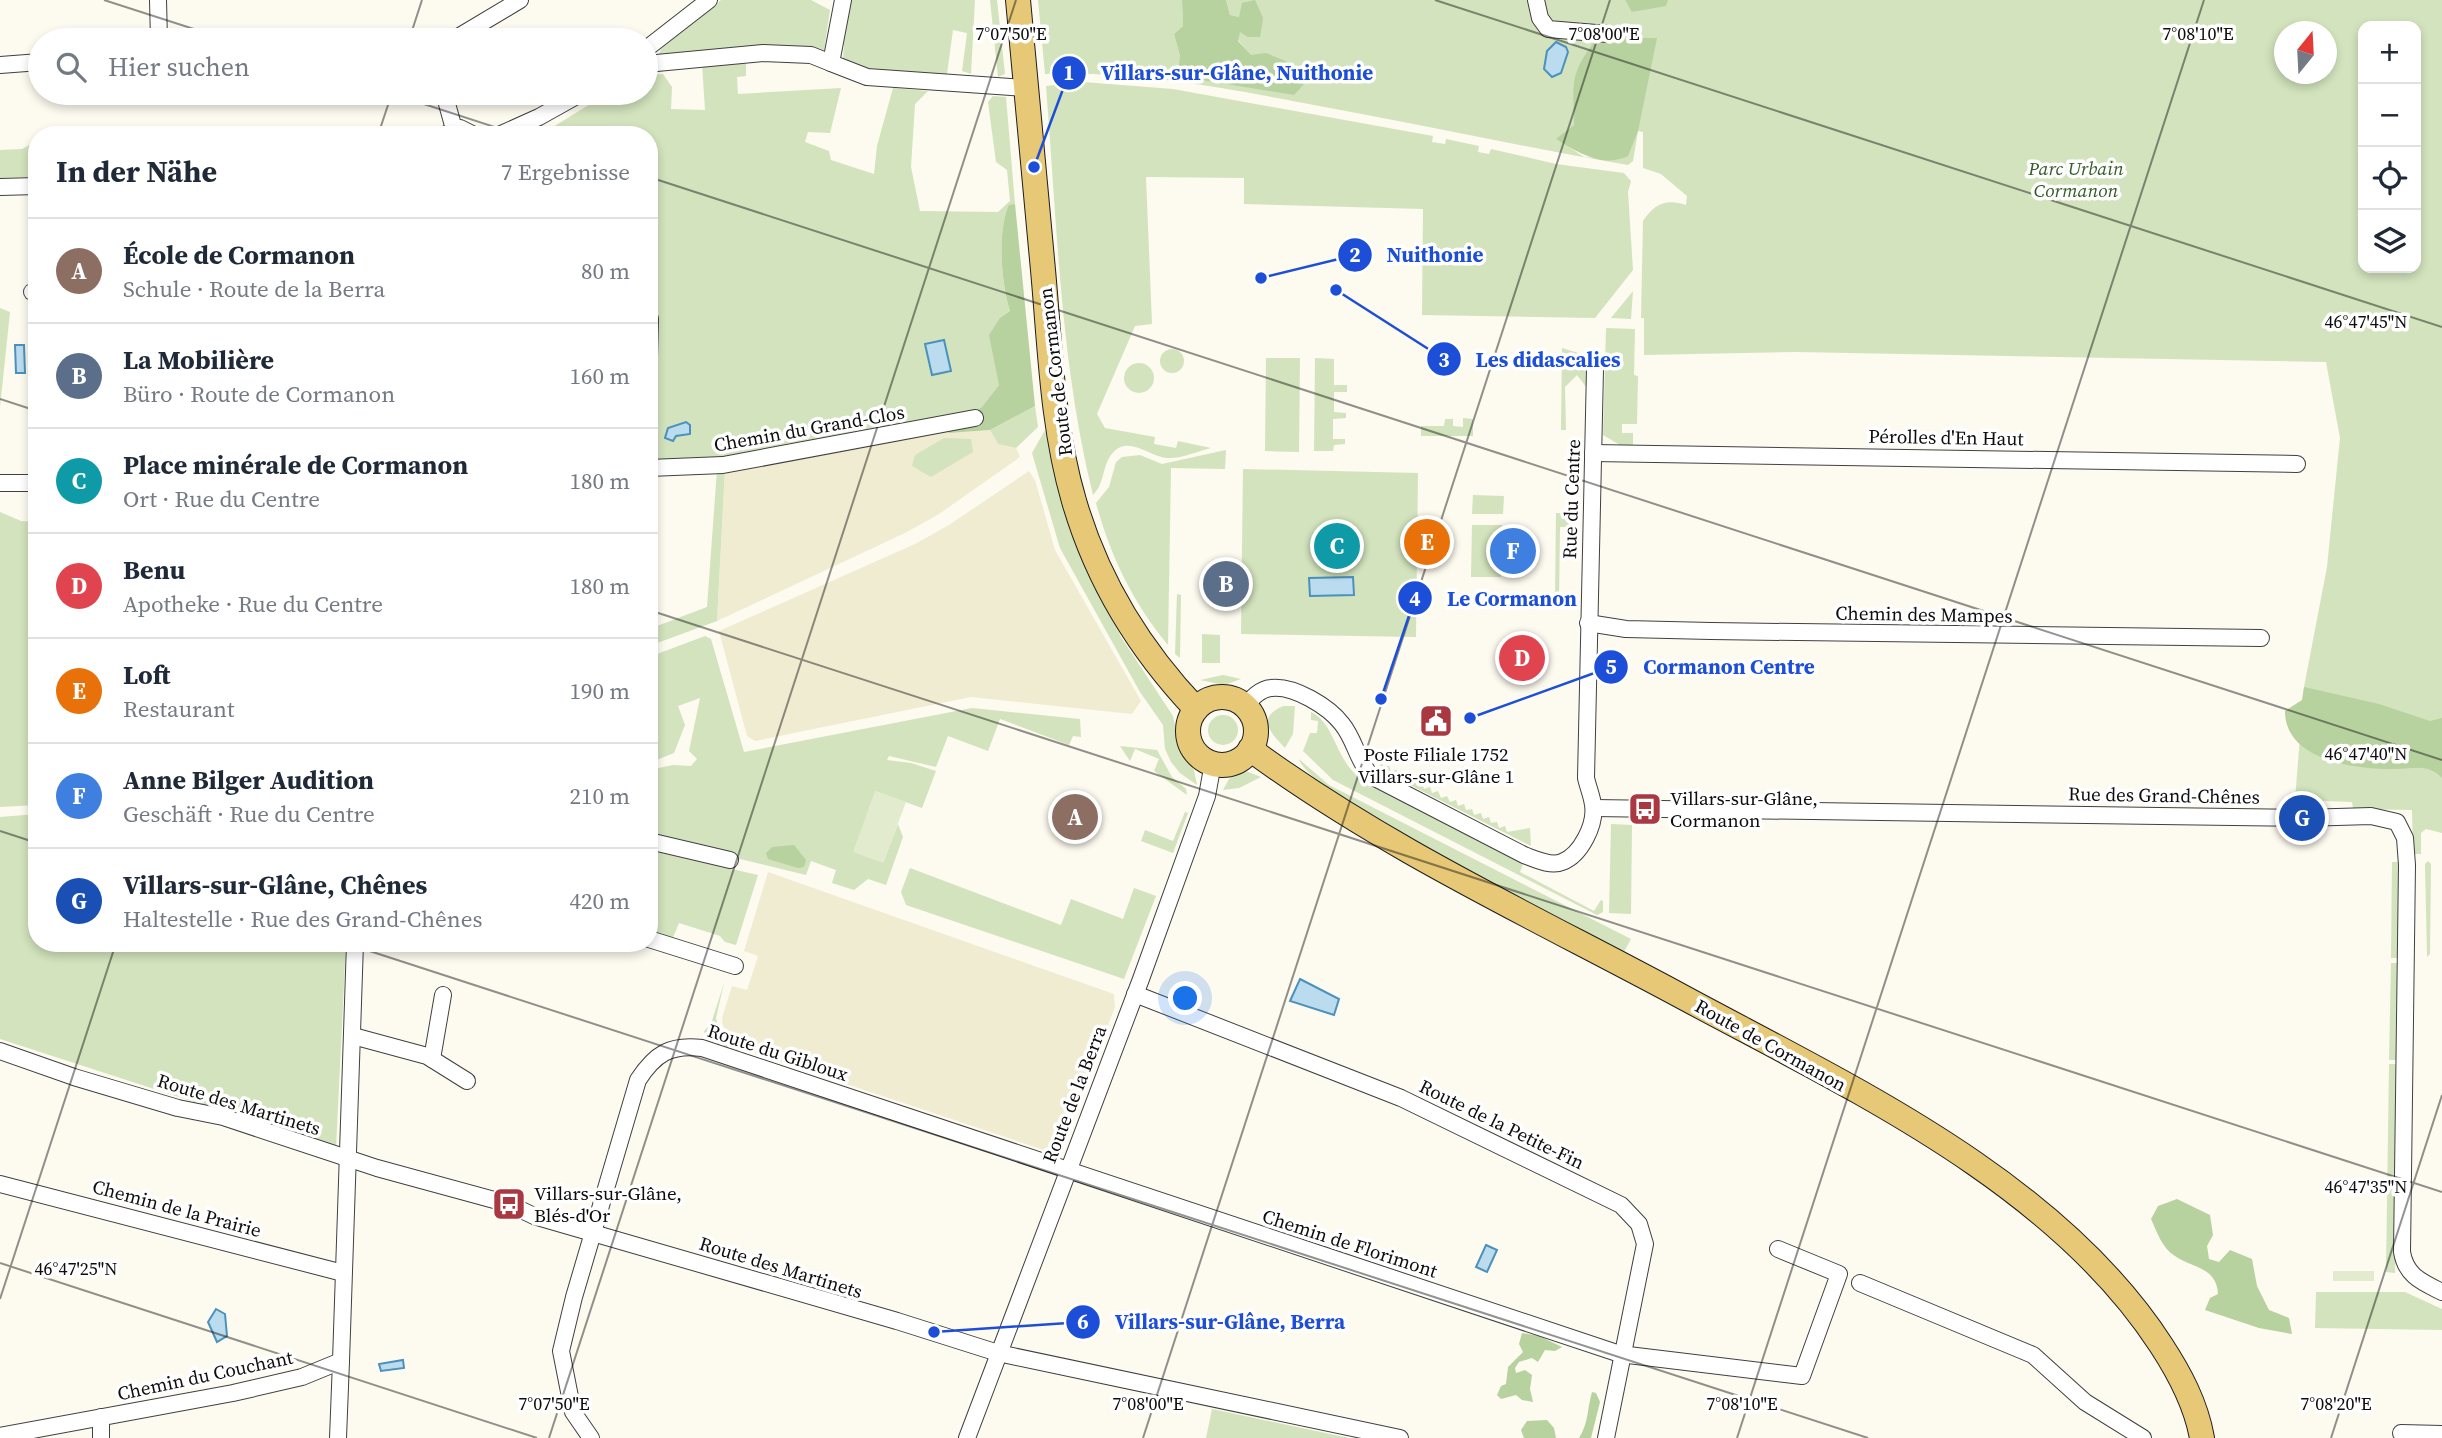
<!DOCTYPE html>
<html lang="de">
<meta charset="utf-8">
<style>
:root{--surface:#fff;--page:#f2f2f3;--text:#1f2937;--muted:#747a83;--line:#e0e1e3;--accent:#aa3840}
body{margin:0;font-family:"Source Serif 4",serif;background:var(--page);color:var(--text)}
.controls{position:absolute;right:21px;top:21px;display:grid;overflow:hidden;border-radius:14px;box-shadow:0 4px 10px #0003}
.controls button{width:63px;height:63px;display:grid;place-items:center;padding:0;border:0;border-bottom:2px solid var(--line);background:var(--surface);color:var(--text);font:35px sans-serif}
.compass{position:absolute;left:2274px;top:21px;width:63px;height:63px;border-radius:50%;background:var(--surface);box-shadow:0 4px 10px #0003;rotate:18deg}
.you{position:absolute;left:1186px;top:999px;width:24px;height:24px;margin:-18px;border:5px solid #fff;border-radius:50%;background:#1a73e8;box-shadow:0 0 0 10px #1a73e833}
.badge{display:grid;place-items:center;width:46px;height:46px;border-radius:50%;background:var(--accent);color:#fff;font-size:23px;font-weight:700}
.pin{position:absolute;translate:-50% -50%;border:4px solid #fff;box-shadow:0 2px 7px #0006}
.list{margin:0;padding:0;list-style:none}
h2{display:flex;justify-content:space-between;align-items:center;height:91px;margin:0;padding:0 28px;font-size:30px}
h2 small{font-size:23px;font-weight:400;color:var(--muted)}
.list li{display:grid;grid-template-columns:46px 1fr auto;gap:21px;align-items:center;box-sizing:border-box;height:105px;padding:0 28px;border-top:2px solid var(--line)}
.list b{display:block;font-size:26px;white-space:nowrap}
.list p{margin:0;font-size:23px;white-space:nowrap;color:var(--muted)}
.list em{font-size:23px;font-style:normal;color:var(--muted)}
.icon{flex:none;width:38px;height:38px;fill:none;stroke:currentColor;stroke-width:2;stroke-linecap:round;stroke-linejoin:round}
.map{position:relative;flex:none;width:2442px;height:1438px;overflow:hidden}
.search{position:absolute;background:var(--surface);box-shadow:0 4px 10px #0003;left:28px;top:28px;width:630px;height:77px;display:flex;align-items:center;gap:18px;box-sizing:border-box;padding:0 24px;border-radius:38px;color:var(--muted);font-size:26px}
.panel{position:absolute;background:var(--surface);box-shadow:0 4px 10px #0003;left:28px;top:126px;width:630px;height:826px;border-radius:28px}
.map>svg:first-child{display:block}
</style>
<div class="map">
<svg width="2442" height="1438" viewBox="0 0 2442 1438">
<rect width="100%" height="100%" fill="#fdfaef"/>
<g fill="#f0ecd2">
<path d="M946,427L949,433L990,430L998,444L1016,448L1020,457L939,514L907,532L717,621L725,468Z"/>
<path d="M1029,471L1035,480L1055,550L1141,701L1132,714L971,697L755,741L747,736L719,631L915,544L949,525Z"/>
<path d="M768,872L1114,994L1115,1007L1060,1150L1053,1153L745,1050L723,1026L722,1018L732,986L747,990L758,956L744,951Z"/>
</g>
<g fill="#d2e3bd" fill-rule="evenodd">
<path d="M721,0H811L830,10L824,51L768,49L657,59L661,49Z"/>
<path d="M847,0H975L971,74L962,71L967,33L953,30L947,74L939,78L877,72L843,59Z"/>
<path d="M990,0H997L1005,74L998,77Z"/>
<path d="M1038,0H1182L1183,26L1174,34L1180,56L1264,89L1294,95C1283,72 1280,50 1251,56L1238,40L1239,17L1230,15L1226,0H1625L1633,12L1668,0H2442V833L2426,829L2421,833V854H2413L2412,810L2353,809L2352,802L2295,800L2304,687L2327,567L2340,438L2326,362L1797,352L1644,355V318H1641L1643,221C1654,204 1666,198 1686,205L1687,196L1661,174L1643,168V132L1638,131L1633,161L1628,165C1518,146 1409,122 1298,102C1214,86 1131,71 1045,74ZM2363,26H2416V268H2363ZM2284,32H2326V74H2284ZM1628,38L1596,158L1584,157L1557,139L1574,125V111L1611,44Z"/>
<path d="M746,59V76L737,77L738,94L841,88L830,133L808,132L805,142L829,151L831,160L874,174L877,146L893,88L928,91L915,104L911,167L920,211L998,212L1010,201L1007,170L996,162L988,102L993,96L1006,97L1015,204L1009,206C997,231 1001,283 1010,311L1000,318L999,385L981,408L841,441L718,461L649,462V135H540L608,93H646V75L663,74L672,87L671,109L705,110L702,64Z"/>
<path d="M1083,82L1173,89L1433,136L1432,142L1445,144L1446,139L1479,146L1478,152L1489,154L1491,149L1556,164L1624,173L1631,181L1628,192L1633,270L1595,318L1422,315L1423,209L1244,204V178L1146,177L1152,324L1135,326L1097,414L1105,428L1155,437L1154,444L1176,448L1178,441L1211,448C1198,451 1181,459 1167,458C1149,457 1127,433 1111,455C1102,467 1105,483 1093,495C1060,362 1057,222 1046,86Z"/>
<path d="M37,141V177L0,178V150L22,149Z"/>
<path d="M1633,291L1631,319L1611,318Z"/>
<path d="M0,308L10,312L0,407Z"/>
<path d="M1606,328L1635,329L1634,375L1638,376L1637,424H1622V433H1633V445H1620L1603,435Z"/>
<path d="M1562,348L1578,353L1587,366V388L1577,375L1565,387L1566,430H1561Z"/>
<circle cx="1172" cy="361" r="12"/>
<path d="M1266,358H1300L1299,452L1265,451Z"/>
<path d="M1315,358L1334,359V385H1347V392H1334V412L1346,413V418L1333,419V439H1345V444L1334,445L1333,451H1314Z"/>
<circle cx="1139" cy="378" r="15"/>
<path d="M1035,406L1038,427L1016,448L998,444L990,430Z"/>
<path d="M1463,418L1473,419V436H1421V426H1444L1445,419H1453V426L1463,427Z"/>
<path d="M1045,430L1062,501L1091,578L1121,637L1173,716L1179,744L1194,770L1197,785L1180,773L1171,762L1165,749L1163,725L1140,692L1060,548L1032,453Z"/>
<path d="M944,438L971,439L973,452L931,477L912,466L915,455Z"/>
<path d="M1226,450L1225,469L1171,468L1168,645C1133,603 1110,555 1096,503L1109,487L1116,462L1122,457L1140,455L1162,464Z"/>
<path d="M725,468L717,621L649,646V629L707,607L717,470Z"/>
<path d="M1243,469L1418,473L1416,637L1241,634Z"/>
<path d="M1473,495L1504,496L1503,514H1472Z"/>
<path d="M0,512L21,521L37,522V805L0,807Z"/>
<path d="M1556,513H1569L1578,520L1576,527H1560L1559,600H1555Z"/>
<path d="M1472,525H1502L1501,577H1471Z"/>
<path d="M1177,594L1181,595L1180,658L1175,654Z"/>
<path d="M1202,634L1220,635V663H1202Z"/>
<path d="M705,636L711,639L744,752L972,708L1080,719L1081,737L1073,736L1069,745L1000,719L988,751L948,736L936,767L889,756L887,760L911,763L936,771L922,808L875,791L883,863L898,824L903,837L886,885L868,879L854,890L832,883L836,870L811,861L806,875L649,837V770L673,765L691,766L697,759L689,751L700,698L678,706L685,725L674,753L649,763V657Z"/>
<path d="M1223,675L1241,679L1224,685L1200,680Z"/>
<path d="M1283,706H1295L1293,734L1285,748C1270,732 1256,718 1283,706Z"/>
<path d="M1311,712C1335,723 1335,760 1361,779L1523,864L1520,872L1594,911L1601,900L1603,901V912L1597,915L1333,780L1303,751L1310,733H1317L1318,721L1311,720Z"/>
<circle cx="1223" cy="730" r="15"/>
<path d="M1120,746L1157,750L1172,777L1186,789L1187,795L1154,771L1159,759L1135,749L1130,761Z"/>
<path d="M1380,749L1394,756L1382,760L1383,767L1389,766L1391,771L1397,770L1399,776L1406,774L1408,780L1414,778L1416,784L1422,783L1424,789L1430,787L1432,793L1438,791L1441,798L1447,796L1450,802L1456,800L1458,806L1464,804L1466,810L1472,809L1474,815L1481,813L1483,819L1489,817L1491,823L1497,822L1499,828L1505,826L1507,832L1530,828L1531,846L1390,775L1370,755L1371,751Z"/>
<path d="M1299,759L1329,785L1631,939L1623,954C1574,927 1309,797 1299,759Z"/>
<path d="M1246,771L1261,777L1239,788L1223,790L1229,779Z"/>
<path d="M1185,812L1188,813L1173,853L1141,841L1145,830L1173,841Z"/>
<path d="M37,814V943H346L336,1148L0,1039V817Z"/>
<path d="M1611,824L1632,825L1631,914L1609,913Z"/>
<path d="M649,850L758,875L736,945L725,942L720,936L679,923L672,940L649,932Z"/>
<path d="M2428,861L2431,864L2430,954L2427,957L2425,864Z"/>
<path d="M2392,862H2402L2400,958H2391Z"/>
<path d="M910,868L1061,925L1071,899L1123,919L1134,888L1156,896L1124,979L906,905L901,892Z"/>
<path d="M2391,963H2400L2398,1060H2389Z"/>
<path d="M724,983L716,1018L719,1030L741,1054L706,1042L704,1031L711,1024Z"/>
<path d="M2389,1064H2399L2395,1273L2386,1272Z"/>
<path d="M2316,1292H2405L2442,1309V1330L2315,1328Z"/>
<path d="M1212,1409L1349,1438H1206Z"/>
</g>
<g fill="#b7d19f">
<path d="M1182,0H1226L1230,15L1239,17L1242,3L1255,0L1263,18L1260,37H1248L1240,32L1238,41L1251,55L1266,53L1300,67L1305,83L1294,95L1178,76L1180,56L1174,34L1183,26Z"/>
<path d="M1625,0H1668L1666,6L1632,12Z"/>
<path d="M1628,38H1657L1638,131L1628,156C1603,168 1578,153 1556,139L1574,125C1574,85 1568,76 1595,41L1611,44Z"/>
<path d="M1015,204L1035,406L990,430L949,433L940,416L981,408L999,385L989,335L1000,318L1010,311C1001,283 997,231 1009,205Z"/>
<path d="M2304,687L2379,704L2430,721L2442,718V778C2426,762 2412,770 2392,769C2353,769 2285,760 2285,711L2302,700Z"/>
<path d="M794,845L806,860L804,867L798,868L768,859L766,853L772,847Z"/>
<path d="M2177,1199L2210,1215L2213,1235L2207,1246L2209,1259L2219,1262L2230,1250L2252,1259L2257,1286L2269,1310L2289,1318L2292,1334L2259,1328L2205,1310L2210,1298L2218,1294C2217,1267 2192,1268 2175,1256C2162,1248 2157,1232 2151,1219L2158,1206Z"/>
<path d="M1522,1333L1539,1336L1562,1347L1555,1351L1545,1350L1538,1362L1532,1358L1519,1362L1515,1368L1516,1373L1525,1370L1532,1375L1530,1389L1533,1402L1522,1400L1516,1395L1501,1399L1497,1395L1501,1386L1506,1384L1508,1367L1523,1352L1519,1344Z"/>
<path d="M1592,1392L1596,1393L1600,1402L1591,1438H1579C1589,1422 1587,1409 1592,1392Z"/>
<path d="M1547,1420L1554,1428L1556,1438H1524L1521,1430L1527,1421Z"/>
</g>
<g fill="#e2ebce">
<path d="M875,791L906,802L883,863L853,852Z"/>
<rect x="2333" y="1271" width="41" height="10"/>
</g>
<g fill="#badcee" stroke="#4b91bb" stroke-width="2">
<path d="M1556,42L1566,47L1568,52L1561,73L1552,77L1544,69L1547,51Z"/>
<path d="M944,340L951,371L932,375L925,344Z"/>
<path d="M15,345H24L25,373H16Z"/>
<path d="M686,422L690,425V434L676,436L673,441L665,438L668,428Z"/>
<path d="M1353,577L1354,595L1310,596L1309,578Z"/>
<path d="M1300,979L1339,999L1334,1015L1290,1001Z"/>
<path d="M1486,1245L1497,1250L1487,1272L1476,1267Z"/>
<path d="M216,1309L225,1314L227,1336L217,1342L208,1322Z"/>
<path d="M403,1360L404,1368L381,1371L379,1364Z"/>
</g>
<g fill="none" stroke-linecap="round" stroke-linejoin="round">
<defs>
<g id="minor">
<path d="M158,0L159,40"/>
<path d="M843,0L831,63L867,77L1026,88"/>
<path d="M1536,0L1540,18L1548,29L1608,34"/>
<path d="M453,40L520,0"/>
<path d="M646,49L709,0"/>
<path d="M646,64L763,53L811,55L831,63"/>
<path d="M0,65L40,62"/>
<path d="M444,93L454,129"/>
<path d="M444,135L460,128L474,135"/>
<path d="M499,135L539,117L582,93"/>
<path d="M0,187L37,186"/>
<path d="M32,292H37"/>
<path d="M649,357L650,319"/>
<path d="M1593,453L2297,464"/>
<path d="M649,468L723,465L975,418"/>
<path d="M0,483H37"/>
<path d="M1588,623L1626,629L1711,631L2261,638"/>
<path d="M1245,706C1252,698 1260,689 1271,688C1294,685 1329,707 1342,724C1355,740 1357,760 1371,776L1524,855C1535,859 1551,867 1562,862C1581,855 1596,824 1593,805C1592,796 1588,787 1586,778L1595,369"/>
<path d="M1594,808L2302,818L2371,816L2397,822L2405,838L2407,865L2402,1252C2406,1276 2422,1282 2442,1292"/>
<path d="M649,841L730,860"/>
<path d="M649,939L735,966"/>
<path d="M1135,994L1401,1098L1621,1205L1639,1224L1645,1244L1606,1438"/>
<path d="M353,1036L427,1056L467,1081"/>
<path d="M0,1051L74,1077L178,1108L223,1117L377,1168L509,1204L534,1216L897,1321L998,1353L1400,1438"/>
<path d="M432,1059L443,995"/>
<path d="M0,1184L343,1273"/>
<path d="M1860,1283L2033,1355L2085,1402L2143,1438"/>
<path d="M101,1417V1438"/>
<path d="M2401,1433L2442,1434"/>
<path d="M0,1436L233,1393L302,1377L341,1361L355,943"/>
<path d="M338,1438L341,1361"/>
<path d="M591,1438L573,1412L561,1351L574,1297L638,1080C655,1054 670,1044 702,1048L1620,1354L1802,1376L1839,1274L1778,1249"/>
<path d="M967,1438L1141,979L1207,796L1213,763"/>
</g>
<g id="primary">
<path d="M1018,0C1026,90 1035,180 1043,270C1050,346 1052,426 1074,501C1097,580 1140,650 1196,709"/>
<circle cx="1222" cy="731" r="34"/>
<path d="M1250,749C1383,847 1534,917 1679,995C1847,1086 2054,1180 2161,1345C2180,1374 2196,1404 2202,1438"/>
</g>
</defs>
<use href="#minor" stroke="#404040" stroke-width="18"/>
<use href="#primary" stroke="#1e1e1e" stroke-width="26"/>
<use href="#minor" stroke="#fff" stroke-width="16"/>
<use href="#primary" stroke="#e6c876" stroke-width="24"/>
</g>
<path fill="none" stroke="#0d0d0d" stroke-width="2" stroke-opacity="0.45" d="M104,0L228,40M1435,0L2442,327M409,40L422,0M390,93L519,135M378,135L392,93M649,177L2442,760M0,399L37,411M649,610L2442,1192M0,831L37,843M345,943L1868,1438M0,1263L537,1438M0,1299L116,943M549,1438L1016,0M1143,1438L1610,0M1737,1438L2204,0M2331,1438L2442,1095"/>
<defs>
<symbol id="civic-square" viewBox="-11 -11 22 22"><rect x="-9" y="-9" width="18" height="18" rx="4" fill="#aa3840" stroke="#fff"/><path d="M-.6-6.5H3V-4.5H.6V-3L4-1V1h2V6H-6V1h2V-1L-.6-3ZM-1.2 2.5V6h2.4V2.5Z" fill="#fff"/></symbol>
<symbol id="bus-square" viewBox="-11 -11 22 22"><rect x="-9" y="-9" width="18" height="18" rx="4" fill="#aa3840" stroke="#fff"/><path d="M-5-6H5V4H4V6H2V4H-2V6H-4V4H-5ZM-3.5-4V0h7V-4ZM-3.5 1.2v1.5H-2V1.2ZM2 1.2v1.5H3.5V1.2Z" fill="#fff"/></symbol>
</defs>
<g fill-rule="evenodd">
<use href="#civic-square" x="1417" y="702" width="38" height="38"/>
<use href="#bus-square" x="1626" y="790" width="38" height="38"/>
<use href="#bus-square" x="490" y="1185" width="38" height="38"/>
</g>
<g text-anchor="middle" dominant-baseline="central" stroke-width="7" stroke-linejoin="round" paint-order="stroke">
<g font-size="19" font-style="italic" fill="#335c26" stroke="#fff">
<text x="2076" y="168">Parc Urbain<tspan x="2076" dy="22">Cormanon</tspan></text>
</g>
<g font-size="19" fill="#0d0d0d" stroke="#fff">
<text transform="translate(1055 372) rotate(-97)">Route de Cormanon</text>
<text transform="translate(809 428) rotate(-10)">Chemin du Grand-Clos</text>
<text transform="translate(1946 437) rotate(1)">Pérolles d'En Haut</text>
<text transform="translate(1571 499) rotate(-88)">Rue du Centre</text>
<text transform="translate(1924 614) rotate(1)">Chemin des Mampes</text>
<text transform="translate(2164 795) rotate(1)">Rue des Grand-Chênes</text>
<text transform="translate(1771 1045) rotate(29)">Route de Cormanon</text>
<text transform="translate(778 1052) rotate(18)">Route du Gibloux</text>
<text transform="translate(1074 1094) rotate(-69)">Route de la Berra</text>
<text transform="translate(239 1104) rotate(17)">Route des Martinets</text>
<text transform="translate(1502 1124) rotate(26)">Route de la Petite-Fin</text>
<text transform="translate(177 1208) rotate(15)">Chemin de la Prairie</text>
<text transform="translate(1350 1243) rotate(18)">Chemin de Florimont</text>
<text transform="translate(781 1267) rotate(17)">Route des Martinets</text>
<text transform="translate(205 1375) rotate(-12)">Chemin du Couchant</text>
</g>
<g font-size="19" fill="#0d0d0d" stroke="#fff" text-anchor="start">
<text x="1436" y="754" text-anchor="middle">Poste Filiale 1752<tspan x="1436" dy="22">Villars-sur-Glâne 1</tspan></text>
<text x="1670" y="798">Villars-sur-Glâne,<tspan x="1670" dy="22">Cormanon</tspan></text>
<text x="534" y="1193">Villars-sur-Glâne,<tspan x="534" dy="22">Blés-d'Or</tspan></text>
</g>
</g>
<g font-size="18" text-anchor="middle" fill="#0d0d0d" stroke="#fff" stroke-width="7" stroke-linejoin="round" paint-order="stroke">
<text x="1011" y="40">7°07'50"E</text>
<text x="1604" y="40">7°08'00"E</text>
<text x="2198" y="40">7°08'10"E</text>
<text x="2366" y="328">46°47'45"N</text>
<text x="2366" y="760">46°47'40"N</text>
<text x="2366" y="1193">46°47'35"N</text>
<text x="76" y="1275">46°47'25"N</text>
<text x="1742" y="1410">7°08'10"E</text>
<text x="2336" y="1410">7°08'20"E</text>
<text x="554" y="1410">7°07'50"E</text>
<text x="1148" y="1410">7°08'00"E</text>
</g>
<path fill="none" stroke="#1d4ed8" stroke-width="2.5" d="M1034 167L1069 73M1261 278L1355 255M1336 290L1444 359M1381 699L1415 598M1470 718L1611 667M934 1332L1083 1322"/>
<g fill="#1d4ed8" stroke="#fff" stroke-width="2.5">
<circle cx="1034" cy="167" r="7"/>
<circle cx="1261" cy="278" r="7"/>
<circle cx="1336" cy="290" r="7"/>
<circle cx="1381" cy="699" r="7"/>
<circle cx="1470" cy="718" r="7"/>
<circle cx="934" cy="1332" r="7"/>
<circle cx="1069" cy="73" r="18"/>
<circle cx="1355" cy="255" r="18"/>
<circle cx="1444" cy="359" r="18"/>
<circle cx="1415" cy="598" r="18"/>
<circle cx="1611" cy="667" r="18"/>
<circle cx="1083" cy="1322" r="18"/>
</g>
<g font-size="21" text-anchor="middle" font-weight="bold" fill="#fff">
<text x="1069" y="80">1</text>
<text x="1355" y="262">2</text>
<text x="1444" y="367">3</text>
<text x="1415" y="606">4</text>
<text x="1611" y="674">5</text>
<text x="1083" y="1329">6</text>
</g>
<g font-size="21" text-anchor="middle" font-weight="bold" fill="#1d4ed8" stroke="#fff" stroke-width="7" stroke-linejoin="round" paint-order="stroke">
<text x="1237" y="80">Villars-sur-Glâne, Nuithonie</text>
<text x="1435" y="262">Nuithonie</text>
<text x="1548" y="367">Les didascalies</text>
<text x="1512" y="606">Le Cormanon</text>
<text x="1729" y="674">Cormanon Centre</text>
<text x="1230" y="1329">Villars-sur-Glâne, Berra</text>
</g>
</svg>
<div class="controls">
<button>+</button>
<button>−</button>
<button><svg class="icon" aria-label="locate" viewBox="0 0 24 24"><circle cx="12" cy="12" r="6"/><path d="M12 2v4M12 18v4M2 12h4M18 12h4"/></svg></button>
<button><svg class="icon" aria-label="layers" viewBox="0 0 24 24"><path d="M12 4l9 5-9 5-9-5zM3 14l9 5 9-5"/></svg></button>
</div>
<svg class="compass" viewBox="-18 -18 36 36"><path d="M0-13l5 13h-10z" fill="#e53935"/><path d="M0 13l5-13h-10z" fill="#747a83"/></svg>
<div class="you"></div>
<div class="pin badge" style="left:1075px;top:817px;background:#8d6e63">A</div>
<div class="pin badge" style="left:1226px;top:584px;background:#5c6f8a">B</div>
<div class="pin badge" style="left:1337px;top:546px;background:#0f9aa8">C</div>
<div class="pin badge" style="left:1522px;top:658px;background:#e0444e">D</div>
<div class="pin badge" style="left:1427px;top:542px;background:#e8710a">E</div>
<div class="pin badge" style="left:1513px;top:551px;background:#3f7fe0">F</div>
<div class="pin badge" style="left:2302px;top:818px;background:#1a4fb4">G</div>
<div class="search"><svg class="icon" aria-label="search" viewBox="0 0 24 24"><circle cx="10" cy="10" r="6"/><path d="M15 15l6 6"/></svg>Hier suchen</div>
<section class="panel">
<h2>In der Nähe<small>7 Ergebnisse</small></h2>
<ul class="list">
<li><span class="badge" style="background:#8d6e63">A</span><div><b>École de Cormanon</b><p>Schule · Route de la Berra</p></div><em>80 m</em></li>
<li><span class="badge" style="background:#5c6f8a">B</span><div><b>La Mobilière</b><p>Büro · Route de Cormanon</p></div><em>160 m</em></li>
<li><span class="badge" style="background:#0f9aa8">C</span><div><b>Place minérale de Cormanon</b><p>Ort · Rue du Centre</p></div><em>180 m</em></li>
<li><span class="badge" style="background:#e0444e">D</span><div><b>Benu</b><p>Apotheke · Rue du Centre</p></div><em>180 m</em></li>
<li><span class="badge" style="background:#e8710a">E</span><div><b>Loft</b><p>Restaurant</p></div><em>190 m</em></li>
<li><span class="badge" style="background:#3f7fe0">F</span><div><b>Anne Bilger Audition</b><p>Geschäft · Rue du Centre</p></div><em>210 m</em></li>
<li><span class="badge" style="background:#1a4fb4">G</span><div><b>Villars-sur-Glâne, Chênes</b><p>Haltestelle · Rue des Grand-Chênes</p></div><em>420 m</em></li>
</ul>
</section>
</div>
